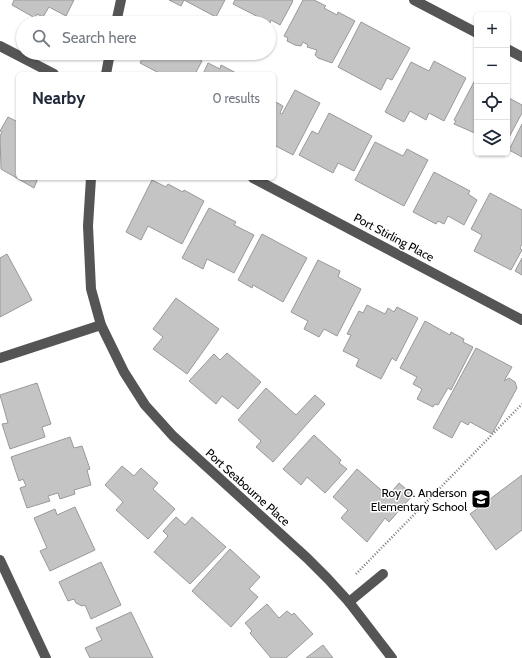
<!DOCTYPE html>
<meta charset="utf-8">
<style>
:root{--surface:#fff;--page:#f2f2f3;--text:#1f2937;--muted:#747a83;--line:#e0e1e3}
body{margin:0;font-family:Cabin,sans-serif;background:var(--page);color:var(--text)}
.controls{position:absolute;right:12px;top:12px;display:grid;overflow:hidden;border-radius:6px;box-shadow:0 1px 3px #0004}
.controls button{width:36px;height:36px;display:grid;place-items:center;padding:0;border:0;border-bottom:1px solid var(--line);background:var(--surface);color:var(--text);font:20px sans-serif}
.list{margin:0;padding:0;list-style:none}
h2{display:flex;justify-content:space-between;align-items:center;height:52px;margin:0;padding:0 16px;font-size:17px}
h2 small{font-size:13px;font-weight:400;color:var(--muted)}
.icon{flex:none;width:22px;height:22px;fill:none;stroke:currentColor;stroke-width:2;stroke-linecap:round;stroke-linejoin:round}
.map{position:relative;flex:none;width:522px;height:658px;overflow:hidden}
.search{position:absolute;background:var(--surface);box-shadow:0 1px 3px #0004;left:16px;top:16px;width:260px;height:44px;display:flex;align-items:center;gap:10px;box-sizing:border-box;padding:0 14px;border-radius:22px;color:var(--muted);font-size:15px}
.panel{position:absolute;background:var(--surface);box-shadow:0 1px 3px #0004;left:16px;top:72px;width:260px;height:108px;border-radius:6px}
.map>svg:first-child{display:block}
</style>
<div class="map">
<svg width="522" height="658" viewBox="0 0 522 658">
<rect width="100%" height="100%" fill="#fff"/>
<g fill="#c4c4c4" stroke="#999">
<path d="M14,0H74L66,16L49,7L43,17L37,14L35,18L12,5Z"/>
<path d="M169,0H225L216,17L184,0L181,6Z"/>
<path d="M235,0H292L293,1L280,25L271,20L270,23L233,4Z"/>
<path d="M303,0H314L326,6L324,8L337,15L338,12L355,21L332,63L318,58L315,55L317,50L307,47L308,45L303,42L301,46L295,45L287,41L288,38L284,36Z"/>
<path d="M361,22L410,48L392,80L387,78L381,90L338,67Z"/>
<path d="M145,53H195L193,56L202,61L195,74H161L140,63Z"/>
<path d="M434,61L466,78L444,121L429,113L426,120L410,111L404,122L385,112L411,62L429,71Z"/>
<path d="M208,63L220,69L221,65L238,74H203Z"/>
<path d="M475,80L477,81V134L454,124L456,121L454,120Z"/>
<path d="M295,90L320,103L293,155L274,145V101L283,106L280,113L282,114Z"/>
<path d="M507,97L522,105V113L507,141Z"/>
<path d="M329,113L372,136L354,171L338,163L333,173L299,155L312,131L318,134Z"/>
<path d="M8,117L18,122V178H38L34,188L1,169L0,136L2,132L0,131Z"/>
<path d="M522,124V157L509,150Z"/>
<path d="M375,142L403,156L407,149L428,160L404,206L355,180Z"/>
<path d="M434,172L470,191L468,194L477,200L464,225L448,216L444,224L438,221L436,224L413,212Z"/>
<path d="M152,180L166,187L168,184L183,192L184,190L204,201L182,244L148,226L141,240L126,232Z"/>
<path d="M490,193L522,210V244L520,248L522,250L511,270L474,251L482,235L471,229Z"/>
<path d="M209,208L236,222L234,225L254,235L234,273L207,259L203,269L182,258Z"/>
<path d="M262,234L307,258L283,302L253,285L252,288L238,280Z"/>
<path d="M7,254L32,300L0,317V258Z"/>
<path d="M522,258V275L515,271Z"/>
<path d="M318,260L340,271L338,277L361,289L337,336L324,329L319,337L304,329L308,321L291,312Z"/>
<path d="M176,298L219,329L187,374L153,349L163,337L153,329Z"/>
<path d="M367,305L385,314L388,308L394,312L397,307L418,318L396,361L392,358L381,379L356,366L359,359L343,351L351,335L347,334L359,311L363,313Z"/>
<path d="M425,321L450,335L451,332L464,339L463,342L473,347L451,390L448,388L438,405L435,404L433,407L417,399L422,389L413,384L417,377L400,368Z"/>
<path d="M476,348L512,367L504,381L509,378L515,382L517,388L492,434L470,422L468,425L461,421L452,438L433,428Z"/>
<path d="M227,353L261,382L238,409L222,396L216,404L189,381L214,354L220,360Z"/>
<path d="M37,383L51,424L42,427L45,437L10,449L2,424L8,423L0,395Z"/>
<path d="M266,388L296,415L315,395L325,404L273,462L256,447L261,441L238,420Z"/>
<path d="M314,435L341,460L339,463L347,469L325,493L307,477L301,485L283,469Z"/>
<path d="M70,437L74,448L82,446L90,469L87,470L91,485L74,490L75,494L60,499L58,493L48,496L50,501L27,508L20,488L26,486L23,479L19,481L11,457Z"/>
<path d="M122,466L134,476L141,468L158,483L153,489L175,509L148,539L116,510L123,502L105,485Z"/>
<path d="M357,469L388,496L399,483L413,495L389,522L385,518L367,542L341,518L348,510L333,497Z"/>
<path d="M522,475V530L496,550L470,514Z"/>
<path d="M75,507L95,550L50,571L40,551L47,548L34,518L55,509L57,515Z"/>
<path d="M176,517L185,525L192,517L226,547L190,584L154,552L168,536L163,531Z"/>
<path d="M230,549L260,577L249,589L258,597L231,627L192,591Z"/>
<path d="M101,562L121,605L91,619L85,605L82,606L76,603L74,599L68,601L59,582Z"/>
<path d="M267,604L279,618L287,611L292,615L294,613L313,634L286,658H271L250,633L252,631L245,623Z"/>
<path d="M131,612L153,658H90L85,648L102,640L96,628Z"/>
<path d="M323,645L333,658H306Z"/>
</g>
<g fill="none" stroke-linecap="round" stroke-linejoin="round">
<path stroke="#777" stroke-width="2.5" stroke-dasharray="1 2" stroke-linecap="butt" d="M356,574L522,404"/>
<g stroke="#555" stroke-width="10">
<path d="M414,0L477,33"/>
<path d="M116,23L121,0"/>
<path d="M0,46L54,74"/>
<path d="M507,49L522,57"/>
<path d="M106,74L110,53"/>
<path d="M91,178L88,226L91,289L101,325L124,372L145,405L173,436L307,558L328,579L349,602L392,658"/>
<path d="M253,178L522,320"/>
<path d="M0,358L101,325"/>
<path d="M0,560L46,658"/>
<path d="M349,602L383,574"/>
</g>
</g>
<defs>
<symbol id="school-square" viewBox="-11 -11 22 22"><rect x="-9" y="-9" width="18" height="18" rx="4" fill="#000" stroke="#fff"/><path d="M0-5L7-2L0 1L-7-2ZM-4 1L0 2.5L4 1V4Q0 6-4 4Z" fill="#fff"/></symbol>
</defs>
<g fill-rule="evenodd">
<use href="#school-square" x="470" y="488" width="22" height="22"/>
</g>
<g text-anchor="middle" dominant-baseline="central" stroke-width="3" stroke-linejoin="round" paint-order="stroke">
<g font-size="12" fill="#000" stroke="#fff">
<text transform="translate(394 237) rotate(28)">Port Stirling Place</text>
<text transform="translate(248 487) rotate(42)">Port Seabourne Place</text>
</g>
<g font-size="12" fill="#000" stroke="#fff" text-anchor="end">
<text x="467" y="492">Roy O. Anderson<tspan x="467" dy="14">Elementary School</tspan></text>
</g>
</g>
</svg>
<div class="controls">
<button>+</button>
<button>−</button>
<button><svg class="icon" aria-label="locate" viewBox="0 0 24 24"><circle cx="12" cy="12" r="6"/><path d="M12 2v4M12 18v4M2 12h4M18 12h4"/></svg></button>
<button><svg class="icon" aria-label="layers" viewBox="0 0 24 24"><path d="M12 4l9 5-9 5-9-5zM3 14l9 5 9-5"/></svg></button>
</div>
<div class="search"><svg class="icon" aria-label="search" viewBox="0 0 24 24"><circle cx="10" cy="10" r="6"/><path d="M15 15l6 6"/></svg>Search here</div>
<section class="panel">
<h2>Nearby<small>0 results</small></h2>
<ul class="list">
</ul>
</section>
</div>
